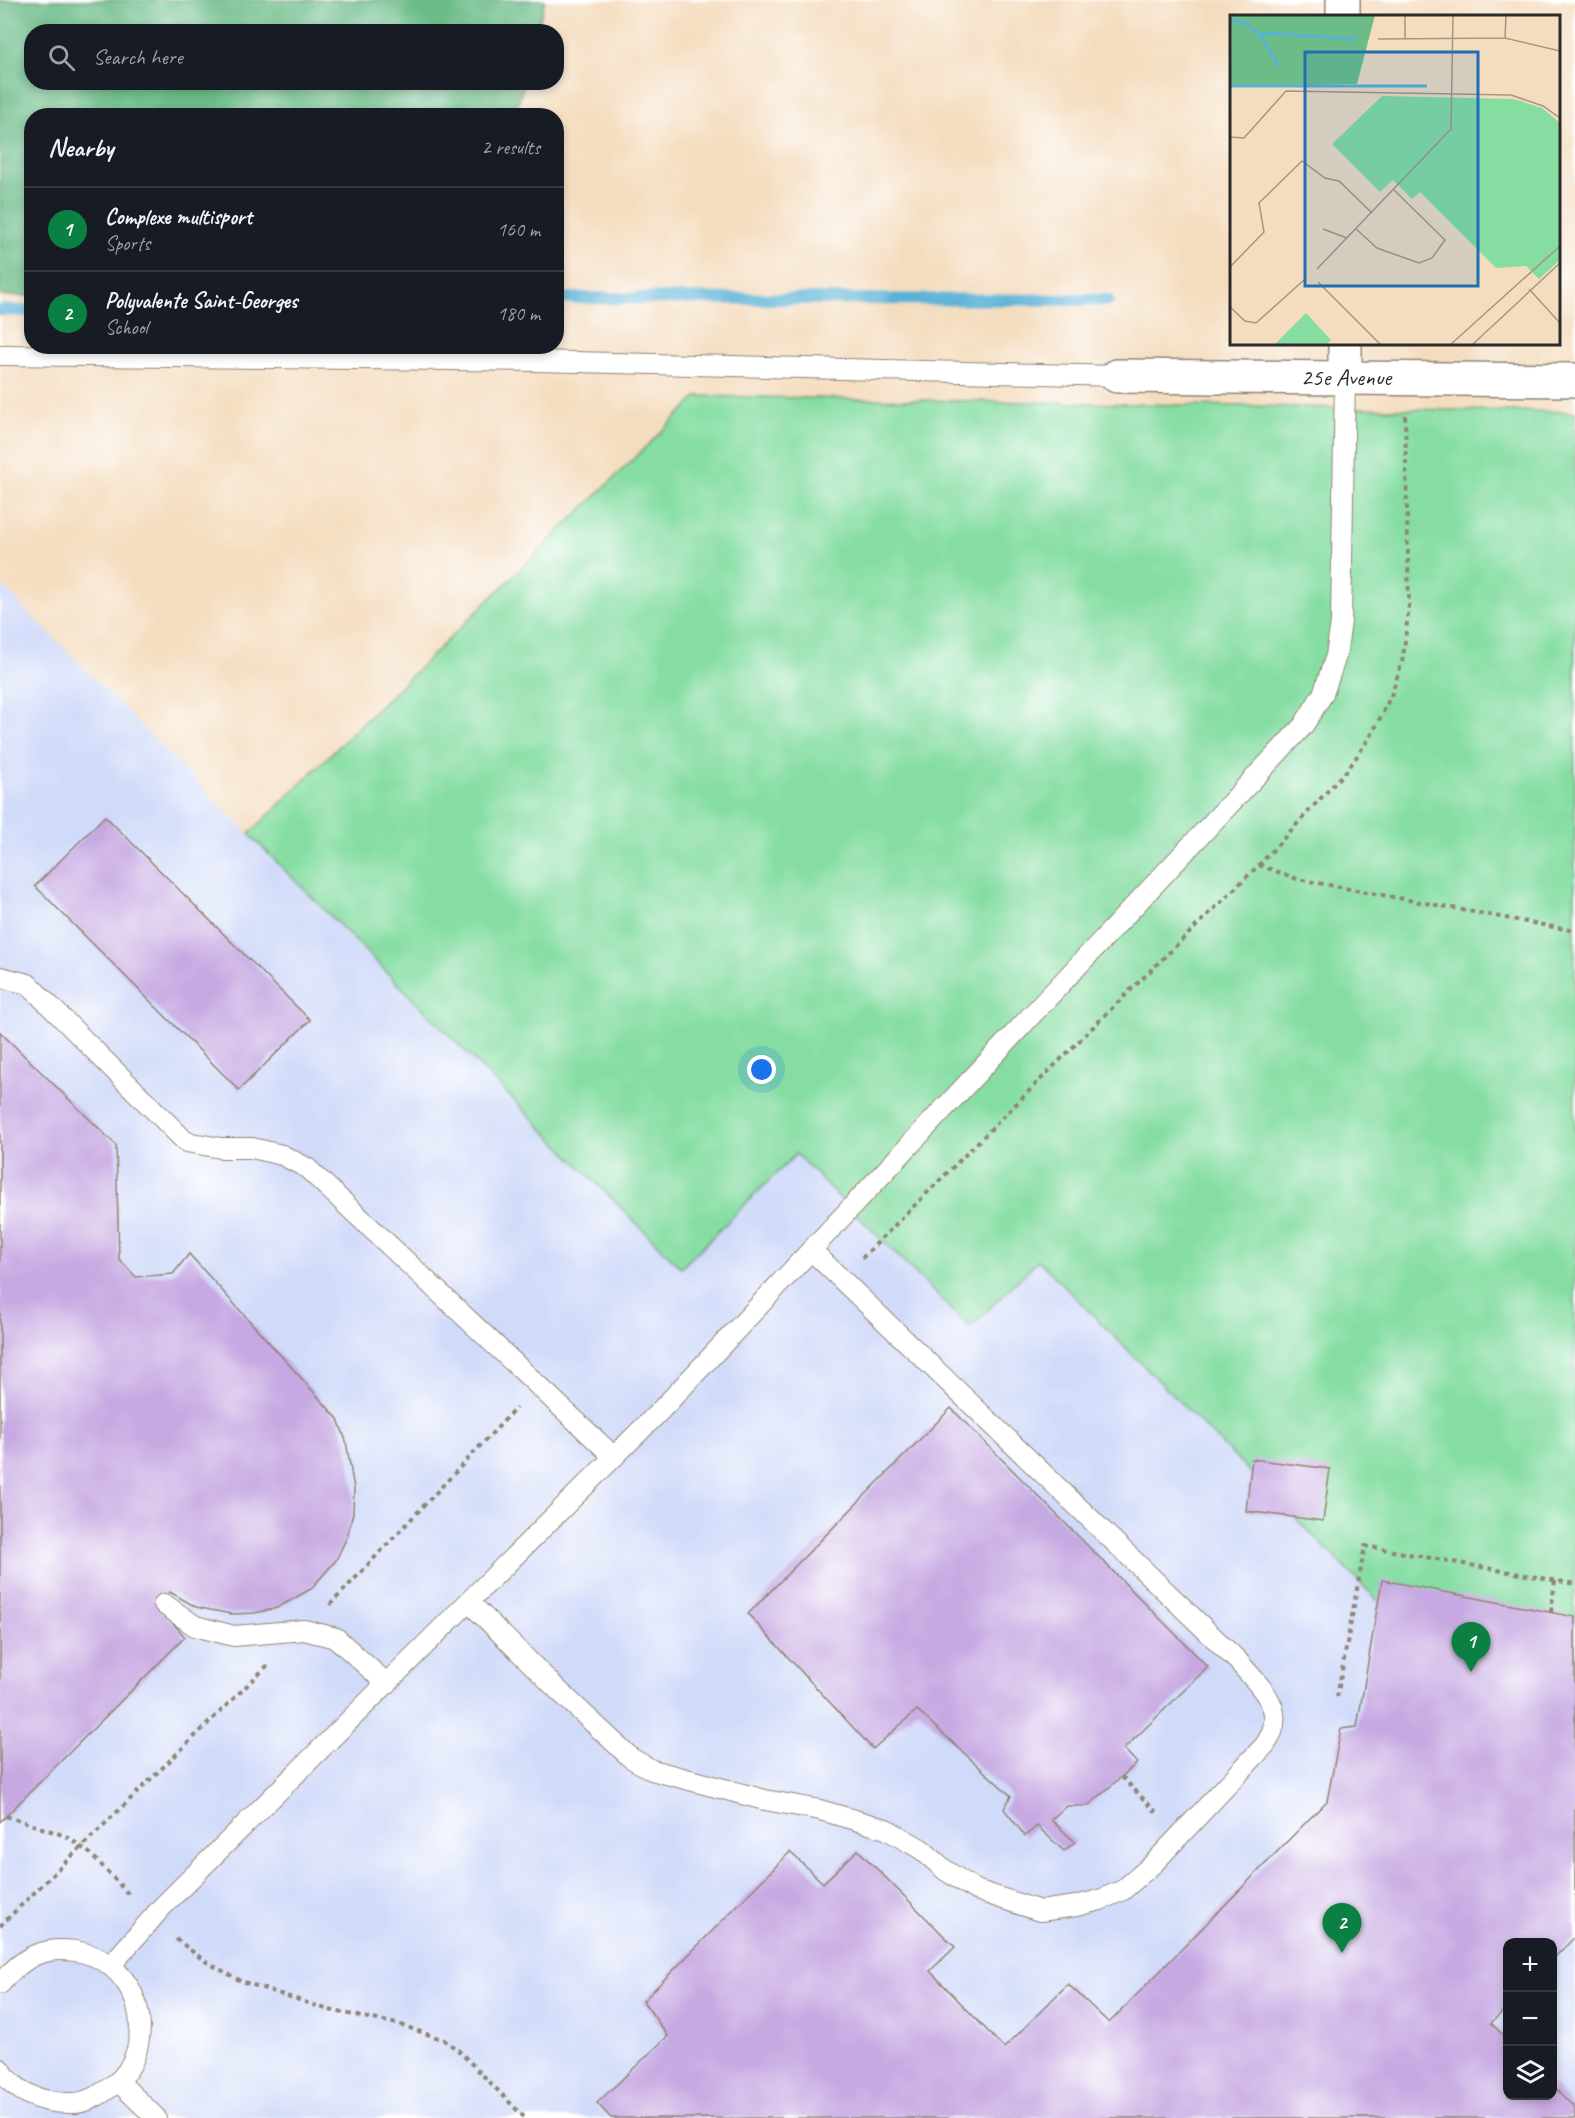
<!DOCTYPE html>
<meta charset="utf-8">
<style>
:root{--surface:#171b24;--page:#242831;--text:#f1f3f6;--muted:#9ea1a6;--line:#363941;--accent:#0b8043}
body{margin:0;font-family:Caveat,sans-serif;background:var(--page);color:var(--text)}
.controls{position:absolute;right:18px;bottom:18px;display:grid;overflow:hidden;border-radius:12px;box-shadow:0 3px 9px #0003}
.controls button{width:54px;height:54px;display:grid;place-items:center;padding:0;border:0;border-bottom:2px solid var(--line);background:var(--surface);color:var(--text);font:30px sans-serif}
.you{position:absolute;left:762px;top:1070px;width:21px;height:21px;margin:-15px;border:4px solid #fff;border-radius:50%;background:#1a73e8;box-shadow:0 0 0 9px #1a73e833}
.badge{display:grid;place-items:center;width:39px;height:39px;border-radius:50%;background:var(--accent);color:#fff;font-size:20px;font-weight:700}
.pin{position:absolute;translate:-50% -50px;filter:drop-shadow(0 2px 3px #0008)}
.pin::after{content:'';position:absolute;top:32px;width:21px;height:18px;background:inherit;clip-path:polygon(0 0,100% 0,50% 100%)}
.list{margin:0;padding:0;list-style:none}
h2{display:flex;justify-content:space-between;align-items:center;height:78px;margin:0;padding:0 24px;font-size:26px}
h2 small{font-size:20px;font-weight:400;color:var(--muted)}
.list li{display:grid;grid-template-columns:39px 1fr auto;gap:18px;align-items:center;box-sizing:border-box;height:84px;padding:0 24px;border-top:2px solid var(--line)}
.list b{display:block;font-size:22px;white-space:nowrap}
.list p{margin:0;font-size:20px;white-space:nowrap;color:var(--muted)}
.list em{font-size:20px;font-style:normal;color:var(--muted)}
.icon{flex:none;width:33px;height:33px;fill:none;stroke:currentColor;stroke-width:2;stroke-linecap:round;stroke-linejoin:round}
.map{position:relative;flex:none;width:1575px;height:2118px;overflow:hidden}
.search{position:absolute;background:var(--surface);box-shadow:0 3px 9px #0003;left:24px;top:24px;width:540px;height:66px;display:flex;align-items:center;gap:15px;box-sizing:border-box;padding:0 21px;border-radius:24px;color:var(--muted);font-size:22px}
.panel{position:absolute;background:var(--surface);box-shadow:0 3px 9px #0003;left:24px;top:108px;width:540px;height:246px;border-radius:24px}
.map>svg:first-child{display:block}
</style>
<div class="map">
<svg width="1575" height="2118" viewBox="0 0 1575 2118">
<rect width="100%" height="100%" fill="#fff"/>
<filter id="ink" filterUnits="userSpaceOnUse"><feTurbulence type="fractalNoise" baseFrequency=".0167" numOctaves="2"/><feDisplacementMap in="SourceGraphic" scale="12" xChannelSelector="R" yChannelSelector="G"/><feConvolveMatrix kernelMatrix="1 2 1 2 8 2 1 2 1" color-interpolation-filters="sRGB"/></filter>
<filter id="wash" filterUnits="userSpaceOnUse"><feTurbulence type="fractalNoise" baseFrequency=".008" numOctaves="4" result="noise"/><feDisplacementMap in="SourceGraphic" scale="24" xChannelSelector="R" yChannelSelector="G"/><feGaussianBlur stdDeviation="1.35" result="paint"/><feColorMatrix in="noise" values="0 0 0 0 0 0 0 0 0 0 0 0 0 0 0 0 0 1.4 0 .05"/><feComposite in="paint" operator="in"/></filter>
<g filter="url(#wash)">
<rect width="100%" height="100%" fill="#f4ddbf"/>
<path fill="#d0daf9" fill-rule="evenodd" d="M0,584L680,1268L796,1154L970,1328L1038,1260L1575,1798V2118H0ZM1508,1942H1552V2096H1508Z"/>
<path fill="#85dda2" stroke="#588466" stroke-width="1.5" d="M698,396L1575,412V1798L1038,1260L970,1328L796,1154L681,1268L249,834Z"/>
<path fill="#6cbc88" stroke="#4c745a" stroke-width="1.5" d="M0,0H545L537,31L32,32V82L524,83L515,115L32,116L31,296H0Z"/>
<g fill="none" stroke-linecap="round" stroke-linejoin="round">
<g stroke="#58b1d6" stroke-width="12">
<path d="M556,298L1108,300"/>
<path d="M0,310L32,311"/>
</g>
</g>
<g id="blocks">
<g fill="#c6a9e2">
<path d="M105,816L310,1020L239,1090L35,886Z"/>
<path d="M0,1032L116,1145L119,1259L136,1277L173,1274L189,1254L338,1419L346,1441L354,1489L353,1513L347,1537L336,1560L311,1589L277,1608L255,1613L231,1614L196,1607L170,1592L161,1610L185,1637L0,1822Z"/>
<path d="M951,1408L1208,1667L1124,1749L1137,1763L1088,1806H1066L1051,1820L1075,1842L1064,1851L1037,1826L1025,1836L1004,1809L1011,1796L917,1710L873,1749L748,1614Z"/>
<path d="M1252,1459L1330,1469L1323,1521L1246,1511Z"/>
<path d="M1382,1580L1575,1617V1937L1552,1960V1942H1508V2006L1491,2023L1508,2040V2096H1552V2085L1575,2108V2118H611L597,2103L668,2036L643,2001L790,1852L823,1883L858,1850L955,1947L930,1971L1004,2048L1068,1984L1109,2023L1327,1801L1341,1729L1357,1727Z"/>
</g>
</g>
</g>
<g filter="url(#ink)">
<use href="#blocks" fill-opacity="0" stroke="#908475" stroke-width="1.5"/>
<g fill="none" stroke-linecap="round" stroke-linejoin="round">
<defs>
<g id="service">
<path d="M0,355L536,361L1117,376"/>
<path d="M0,977L28,984L186,1142L221,1148H252L282,1155L307,1168L614,1457"/>
<path d="M469,1602L559,1691L631,1758L652,1770L765,1800L820,1810L886,1829L921,1849L945,1870L976,1890L1040,1911L1076,1906L1100,1900L1123,1890L1153,1864L1265,1745C1290,1709 1260,1688 1238,1661L811,1250"/>
<path d="M164,1604L195,1626L234,1636L304,1630L336,1638L387,1684"/>
<path d="M111,1965L162,1907L661,1410L1303,726L1323,694L1336,656L1341,622L1345,377"/>
<path d="M0,1984C10,1972 20,1962 35,1955C47,1950 62,1949 75,1951C122,1958 149,2004 137,2049C133,2064 124,2078 112,2086C100,2095 86,2104 70,2103C41,2103 17,2094 0,2069"/>
<path d="M119,2082L156,2118"/>
</g>
<g id="minor">
<path d="M1343,0V16"/>
<path d="M1345,344V377"/>
<path d="M1117,376L1575,380"/>
</g>
</defs>
<use href="#service" stroke="#908475" stroke-width="22"/>
<use href="#minor" stroke="#908475" stroke-width="36"/>
<g stroke="#908475" stroke-width="4" stroke-dasharray="4.5 4.5" stroke-linecap="butt">
<path d="M1259,865L1297,879L1575,931"/>
<path d="M862,1258L1106,1014L1259,865L1348,769L1372,734L1391,696L1403,658L1409,605L1405,415"/>
<path d="M330,1605L516,1408"/>
<path d="M1551,1612L1555,1580"/>
<path d="M1337,1697L1365,1546L1575,1584"/>
<path d="M1122,1777L1159,1815"/>
<path d="M6,1816L66,1836L91,1854L131,1897"/>
<path d="M0,1926L268,1665"/>
<path d="M176,1939L205,1961L241,1981L329,2010L398,2024L444,2040L458,2050L525,2118"/>
</g>
<use href="#service" stroke="#fff" stroke-width="20"/>
<use href="#minor" stroke="#fff" stroke-width="33"/>
</g>
</g>
<g text-anchor="middle" dominant-baseline="central" stroke-width="6" stroke-linejoin="round" paint-order="stroke">
<g font-size="24" fill="#2b2b2b" stroke="#fff">
<text x="1346" y="377">25e Avenue</text>
</g>
</g>
<g transform="translate(1230 15)">
<rect width="330" height="330" fill="#f4ddbf"/>
<path d="M152,81L284,84L312,93L330,108V245L309,264L296,251L266,253L190,177L182,184L163,165L150,177L102,129ZM76,298L101,325L96,330H44Z" fill="#85dda2"/>
<path d="M0,0H145L127,69L0,72Z" fill="#6cbc88"/>
<path fill="none" stroke="#58b1d6" stroke-width="3" d="M0,5L12,7L29,18L49,51M29,18L127,24M0,71H197"/>
<path fill="none" stroke="#a49684" stroke-width="1.5" d="M275,23L276,0M148,24L275,23L330,36M175,24V0M0,122L14,123L56,76L281,80L313,91L330,103M93,214L117,223M126,214L147,233L189,248L202,243L215,225L164,175M0,252L34,217L29,188L72,146L95,163L109,166L142,198M87,254L221,114L223,0M88,267L151,330M299,274L330,308M0,292L15,306L26,308L74,265M220,330L330,231M242,330L330,248"/>
<path fill="#1f6fb2" fill-opacity="0.15" stroke="#1f6fb2" stroke-width="3" d="M75,37H248V271H75Z"/>
<rect width="330" height="330" fill="none" stroke="#2b2b2b" stroke-width="3"/>
</g>
</svg>
<div class="controls">
<button>+</button>
<button>−</button>
<button><svg class="icon" aria-label="layers" viewBox="0 0 24 24"><path d="M12 4l9 5-9 5-9-5zM3 14l9 5 9-5"/></svg></button>
</div>
<div class="you"></div>
<div class="pin badge" style="left:1471px;top:1672px">1</div>
<div class="pin badge" style="left:1342px;top:1953px">2</div>
<div class="search"><svg class="icon" aria-label="search" viewBox="0 0 24 24"><circle cx="10" cy="10" r="6"/><path d="M15 15l6 6"/></svg>Search here</div>
<section class="panel">
<h2>Nearby<small>2 results</small></h2>
<ul class="list">
<li><span class="badge">1</span><div><b>Complexe multisport</b><p>Sports</p></div><em>160 m</em></li>
<li><span class="badge">2</span><div><b>Polyvalente Saint-Georges</b><p>School</p></div><em>180 m</em></li>
</ul>
</section>
</div>
